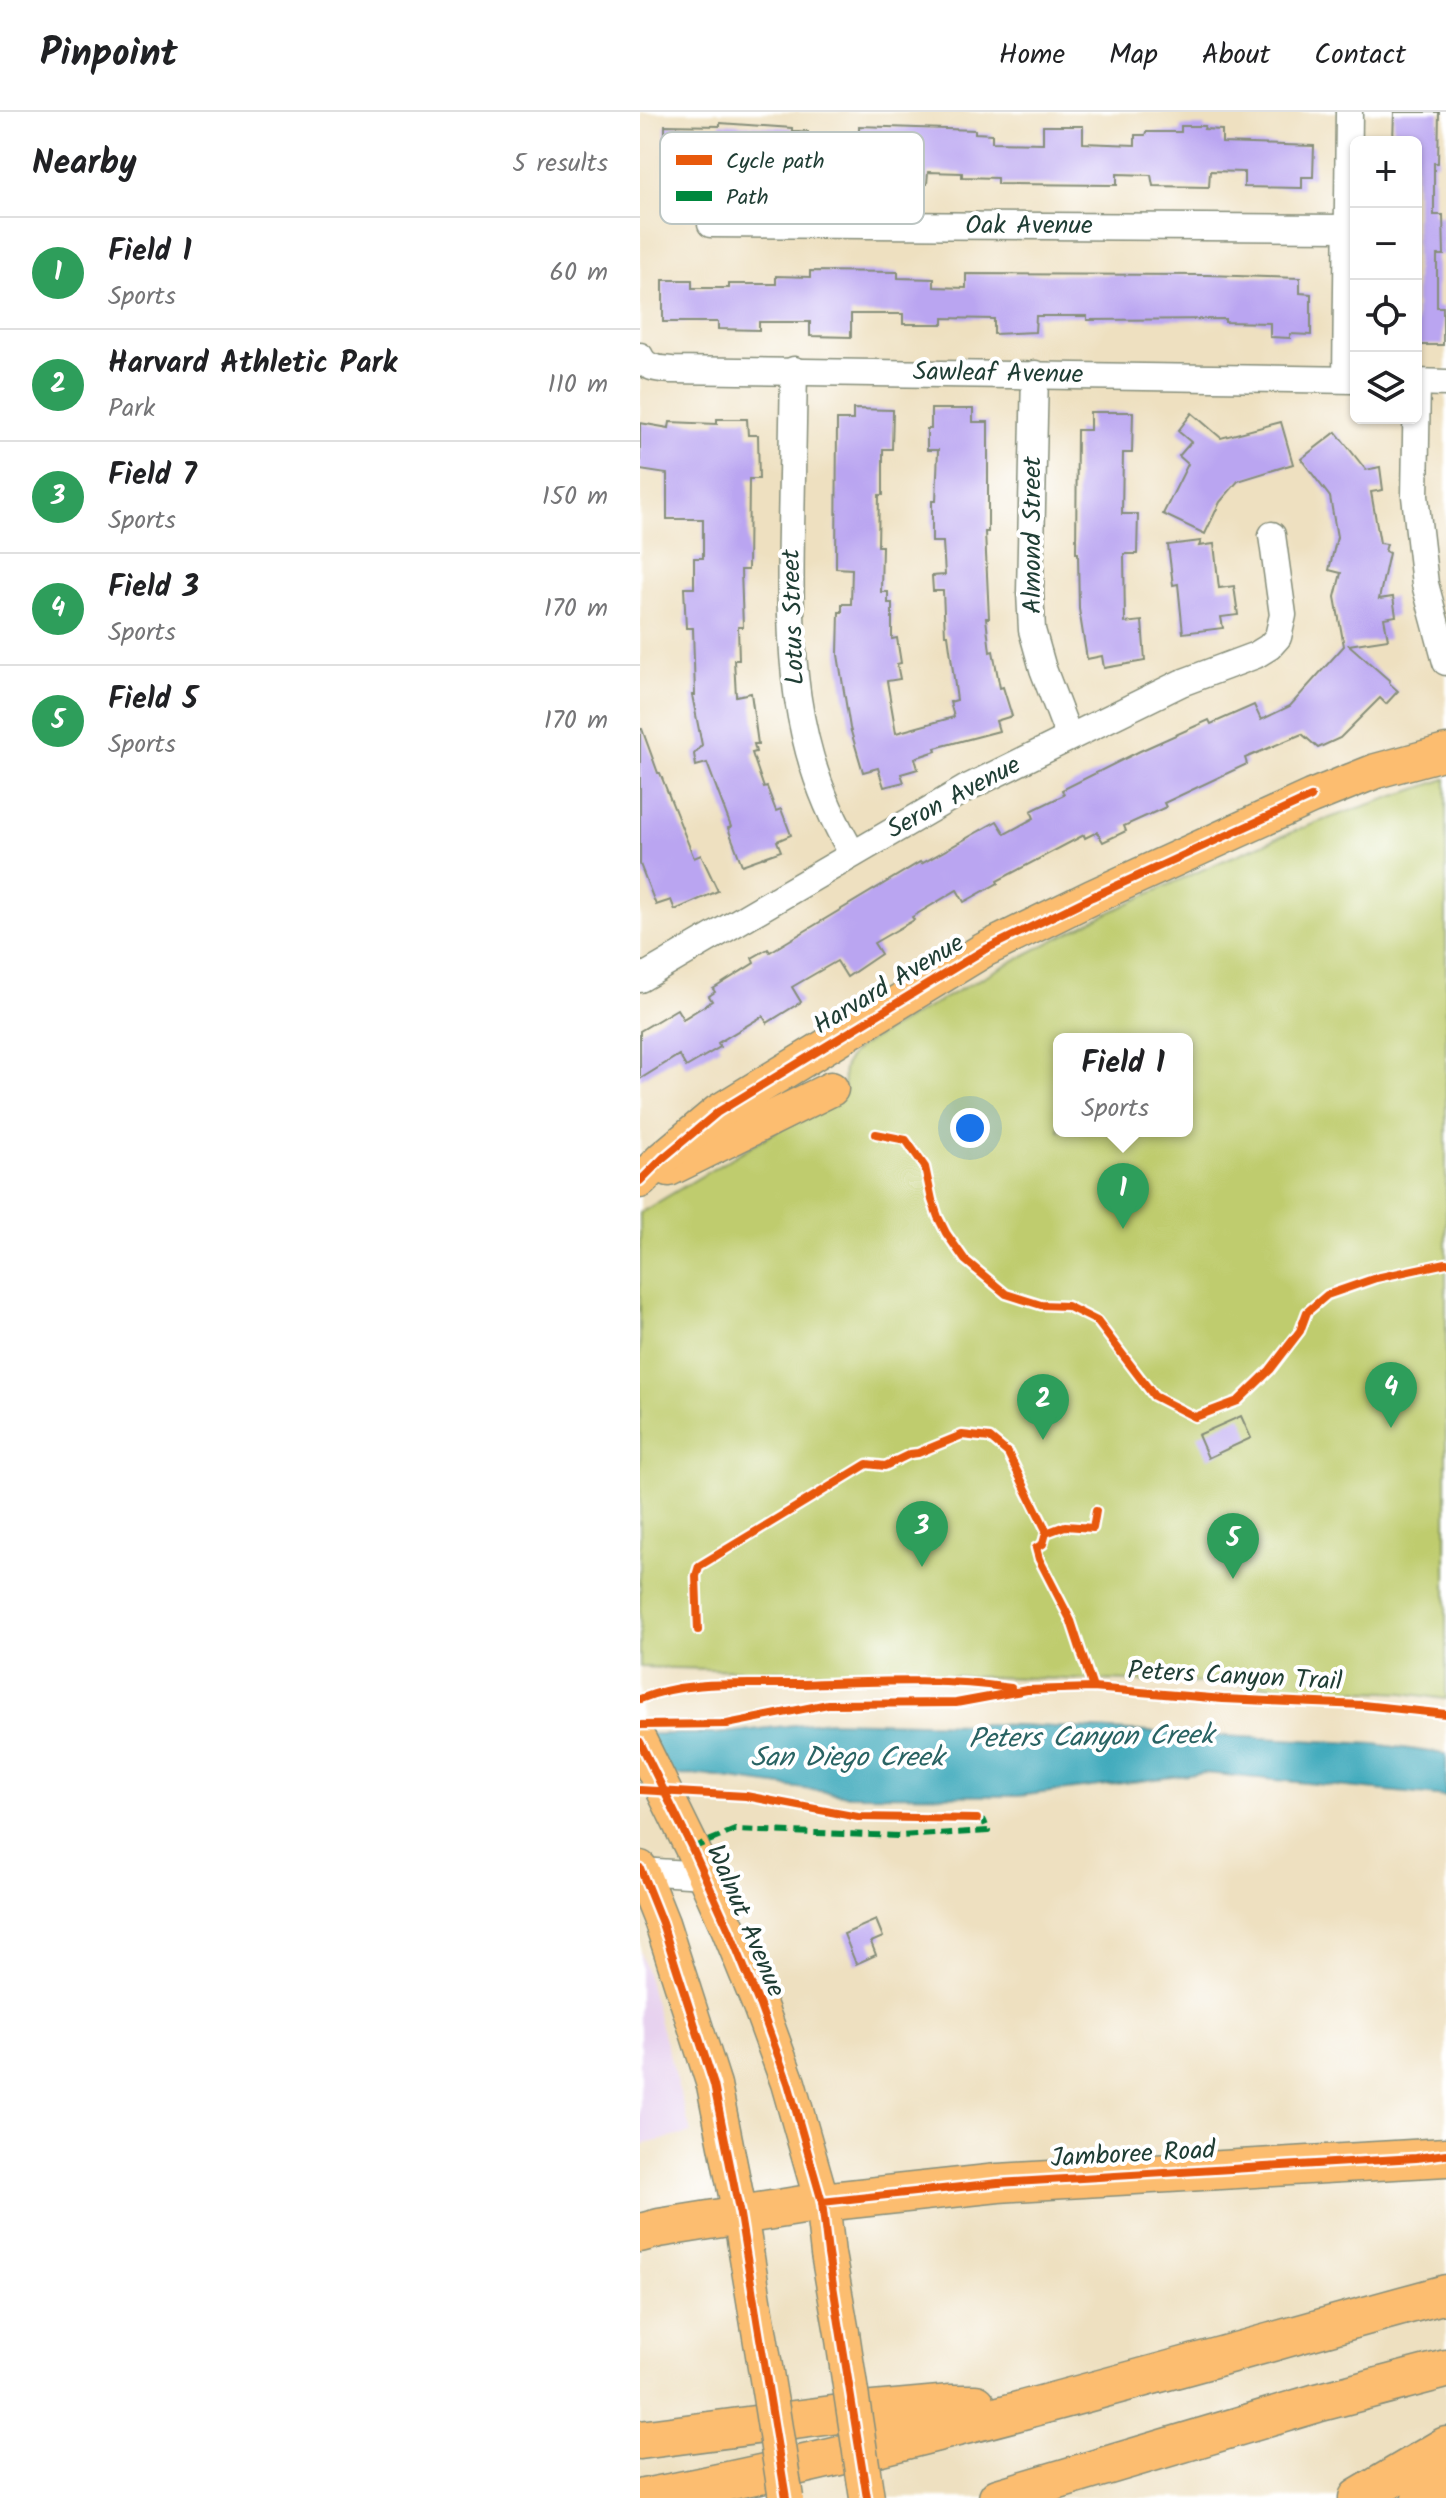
<!DOCTYPE html>
<meta charset="utf-8">
<style>
:root{--surface:#fff;--page:#f6f6f6;--text:#202124;--muted:#757577;--line:#e0e0e0;--accent:#c8321e}
body{margin:0;font-family:Kalam,sans-serif;background:var(--page);color:var(--text)}
.controls{position:absolute;right:24px;top:24px;display:grid;overflow:hidden;border-radius:12px;box-shadow:0 2px 6px #0004}
.controls button{width:72px;height:72px;display:grid;place-items:center;padding:0;border:0;border-bottom:2px solid var(--line);background:var(--surface);color:var(--text);font:40px sans-serif}
.you{position:absolute;left:330px;top:1016px;width:28px;height:28px;margin:-20px;border:6px solid #fff;border-radius:50%;background:#1a73e8;box-shadow:0 0 0 12px #1a73e833}
.badge{display:grid;place-items:center;width:52px;height:52px;border-radius:50%;background:var(--accent);color:#fff;font-size:26px;font-weight:700}
.pin{position:absolute;translate:-50% -66px;filter:drop-shadow(0 2px 4px #0008)}
.pin::after{content:'';position:absolute;top:42px;width:28px;height:24px;background:inherit;clip-path:polygon(0 0,100% 0,50% 100%)}
.popup{position:absolute;left:413px;top:921px;width:140px;height:104px;box-sizing:border-box;display:grid;place-content:center;border-radius:12px;background:var(--surface);filter:drop-shadow(0 2px 6px #0005);font-size:26px;white-space:nowrap;color:var(--muted)}
.popup b{font-size:30px;color:var(--text)}
.popup::after{content:'';position:absolute;left:50%;top:100%;margin-left:-16px;border:16px solid transparent;border-top-color:var(--surface)}
.list{margin:0;padding:0;list-style:none}
h2{display:flex;justify-content:space-between;align-items:center;height:104px;margin:0;padding:0 32px;font-size:34px}
h2 small{font-size:26px;font-weight:400;color:var(--muted)}
.list li{display:grid;grid-template-columns:52px 1fr auto;gap:24px;align-items:center;box-sizing:border-box;height:112px;padding:0 32px;border-top:2px solid var(--line)}
.list b{display:block;font-size:30px;white-space:nowrap}
.list p{margin:0;font-size:26px;white-space:nowrap;color:var(--muted)}
.list em{font-size:26px;font-style:normal;color:var(--muted)}
.icon{flex:none;width:44px;height:44px;fill:none;stroke:currentColor;stroke-width:2;stroke-linecap:round;stroke-linejoin:round}
.map{position:relative;flex:none;width:806px;height:2386px;overflow:hidden}
header{display:flex;align-items:center;gap:48px;box-sizing:border-box;height:112px;padding:0 40px;background:var(--surface);border-bottom:2px solid var(--line)}
header strong{font-size:38px}
nav{display:flex;gap:44px;margin-inline-start:auto;font-size:28px}
main{display:flex}
aside{flex:1;background:var(--surface)}
.map>svg:first-child{display:block}
</style>
<header>
<strong>Pinpoint</strong>
<nav><a>Home</a><a>Map</a><a>About</a><a>Contact</a></nav>
</header>
<main>
<aside>
<h2>Nearby<small>5 results</small></h2>
<ul class="list">
<li><span class="badge" style="background:#2e9e5b">1</span><div><b>Field 1</b><p>Sports</p></div><em>60 m</em></li>
<li><span class="badge" style="background:#2e9e5b">2</span><div><b>Harvard Athletic Park</b><p>Park</p></div><em>110 m</em></li>
<li><span class="badge" style="background:#2e9e5b">3</span><div><b>Field 7</b><p>Sports</p></div><em>150 m</em></li>
<li><span class="badge" style="background:#2e9e5b">4</span><div><b>Field 3</b><p>Sports</p></div><em>170 m</em></li>
<li><span class="badge" style="background:#2e9e5b">5</span><div><b>Field 5</b><p>Sports</p></div><em>170 m</em></li>
</ul>
</aside>
<div class="map">
<svg width="806" height="2386" viewBox="0 0 806 2386">
<rect width="100%" height="100%" fill="#fff"/>
<filter id="ink" filterUnits="userSpaceOnUse"><feTurbulence type="fractalNoise" baseFrequency=".0125" numOctaves="2"/><feDisplacementMap in="SourceGraphic" scale="16" xChannelSelector="R" yChannelSelector="G"/><feConvolveMatrix kernelMatrix="1 2 1 2 8 2 1 2 1" color-interpolation-filters="sRGB"/></filter>
<filter id="wash" filterUnits="userSpaceOnUse"><feTurbulence type="fractalNoise" baseFrequency=".006" numOctaves="4" result="noise"/><feDisplacementMap in="SourceGraphic" scale="32" xChannelSelector="R" yChannelSelector="G"/><feGaussianBlur stdDeviation="1.8" result="paint"/><feColorMatrix in="noise" values="0 0 0 0 0 0 0 0 0 0 0 0 0 0 0 0 0 1.4 0 .05"/><feComposite in="paint" operator="in"/></filter>
<g filter="url(#wash)">
<rect width="100%" height="100%" fill="#eee0c0"/>
<path fill="#e7d2ef" d="M0,1839L51,2021L0,2033Z"/>
<path fill="#bfcc6e" stroke="#6f8451" stroke-width="2" fill-rule="evenodd" d="M806,667V1587L763,1581L596,1572L0,1555V1101L205,978C201,958 204,949 218,936C356,854 502,780 650,721C701,700 754,685 806,667ZM419,927H547V1019H419Z"/>
<path fill="#3ca9bb" stroke="#2e7378" stroke-width="2" d="M189,1609L378,1613L734,1632L806,1642V1685L565,1661L378,1684L209,1683L62,1663L0,1664V1622H76Z"/>
<g id="blocks">
<g fill="#baa5f1">
<path d="M754,0H799L798,51H794V103H803L804,143H797V195H803V233H776V30H753Z"/>
<path d="M80,11L152,16V19H168V28L219,29V14L335,18V21L352,22V30L403,31V14H443V31L495,33V23H505L506,20H541V14H565L564,17L582,18V31L674,34L673,65H662V76L604,75V60L570,59L569,75L513,74L511,63L477,62V73L357,72V66L322,65V61L288,60L287,72L236,71V59H202V70H173V64L137,63V55L91,54V42H79V39H48V59L25,58V13L80,14Z"/>
<path d="M170,159L258,160V166L294,167V175L326,176V162L568,163L660,166V181L671,182V223L650,222V226L630,225V211L585,210V207L447,208V204H396L395,220L354,222V207L303,206V212H263V202H211V225L170,224V210H119V218L78,217V210H23V168H52V176H89V172H136V164L170,165Z"/>
<path d="M213,297L253,298L252,337H243V383H239L238,434H242L241,480H248V491H252V527L257,526L261,551L257,552L260,567L247,569L256,621L314,605L310,590L317,588L308,523H305L303,479H293L292,464L305,463L303,430H292V389H296L298,338H287V317H291V297H333V310H348V420H345L349,506H346L350,540L353,539L360,576L363,575L372,604L356,609L359,619L295,636L296,639L275,646L278,657L261,662L264,670L244,675L238,656L223,660L210,616L198,543L199,500H202V492H211L212,457L196,456L197,308H213Z"/>
<path d="M450,300H493L492,341H483L482,402H498L497,442H484L485,511L502,509L505,549L464,556L462,544L447,547L439,497L438,441H436L437,318H450Z"/>
<path d="M552,301L581,326L641,310L653,352L598,369L580,390L565,422L523,402L548,352L539,344L551,330L538,319Z"/>
<path d="M77,307H107L108,323H118L119,367H109L108,458H101L103,515H98L99,548H94L96,584L111,581L118,632H114L116,640L112,641L124,676L127,675L136,699L141,697L151,723L137,729L141,739L102,753L88,716L91,715L67,651L56,654L54,642L62,633L52,583H55L53,516H46L44,476H54V446H63V407H27V362L0,358V311L29,316L30,310L77,312Z"/>
<path d="M696,320L726,358L740,355L743,378L731,380L740,431L747,432L745,439L749,441L739,487L753,485L756,504L744,506L748,527L709,533L750,569L749,571L758,579L746,592L740,586L700,626L678,636L662,622L605,646L607,652L524,691L526,695L484,714L486,719L463,730L457,720L445,726L444,723L357,769L358,771L324,790L317,778L272,805L274,808L234,831L241,842L207,865L197,849L152,875L161,890L127,911L123,904L78,931L80,935L46,955L39,943L0,967V919L37,897L43,907L72,889L69,884L75,880L73,877L114,851L112,846L128,837L130,840L280,750L281,752L357,709L365,722L394,706L391,699L424,683L422,678L500,639L569,608L571,612L614,593L621,608L650,594L704,534L695,485L701,461L689,458L697,425L690,385L661,347Z"/>
<path d="M561,429L559,434L574,432L579,476L594,474L598,503L581,505L583,516L543,521L538,472L533,473L528,433Z"/>
<path d="M0,617H2L18,661H20L54,746L61,743L78,779L35,798L31,788L16,793L0,752Z"/>
<path d="M601,1304L611,1326L568,1346L558,1323Z"/>
<path d="M236,1808L243,1825L231,1830L236,1843L216,1852L204,1822Z"/>
</g>
</g>
</g>
<g filter="url(#ink)">
<use href="#blocks" fill-opacity="0" stroke="#868e7a" stroke-width="2"/>
<g fill="none" stroke-linecap="round" stroke-linejoin="round">
<defs>
<g id="minor">
<path d="M71,112L707,116"/>
<path d="M0,244C5,257 20,257 32,258L716,268"/>
<path d="M154,258C153,311 152,364 151,417C149,533 150,640 213,742"/>
<path d="M395,262L390,480L392,518L403,557L429,625"/>
<path d="M706,267L709,0"/>
<path d="M776,270L806,271"/>
<path d="M777,270L775,384L785,472L806,550"/>
<path d="M0,867L325,677L541,571L616,543L629,535L638,525L643,503L632,423"/>
<path d="M0,1759L64,1763"/>
</g>
<g id="major">
<path d="M29,1057L191,977"/>
<path d="M0,1069L23,1046L78,1000L344,838L452,785L671,685L736,659L806,640"/>
<path d="M0,1630L52,1736L89,1818L120,1894L148,1971L182,2090L188,2142L202,2221"/>
<path d="M0,1756L22,1811L74,1973L100,2103L131,2291"/>
<path d="M779,2386L806,2373"/>
</g>
<g id="highway">
<path d="M0,2121L19,2116L182,2090L358,2071L806,2045"/>
<path d="M0,2328L200,2302L311,2292H336"/>
<path d="M4,2386C275,2334 540,2254 806,2182"/>
<path d="M358,2386L677,2291L806,2257"/>
<path d="M718,2386L806,2334"/>
</g>
</defs>
<use href="#minor" stroke="#868e7a" stroke-width="29"/>
<use href="#major" stroke="#868e7a" stroke-width="37"/>
<use href="#highway" stroke="#868e7a" stroke-width="41"/>
<use href="#minor" stroke="#fff" stroke-width="26"/>
<use href="#major" stroke="#fcbd6f" stroke-width="34"/>
<use href="#highway" stroke="#fcbd6f" stroke-width="38"/>
<defs>
<g id="major-bridge">
<path d="M202,2221L227,2386"/>
<path d="M131,2291L146,2386"/>
</g>
</defs>
<use href="#major-bridge" stroke="#868e7a" stroke-width="37" stroke-linecap="butt"/>
<use href="#major-bridge" stroke="#fcbd6f" stroke-width="34"/>
<path stroke="#00873e" stroke-width="6" stroke-dasharray="12 6" stroke-linecap="butt" d="M52,1736L95,1718L259,1724L348,1719L344,1709L337,1707"/>
<defs>
<g id="cycleway">
<path d="M236,1022L266,1028L285,1055L292,1088L298,1105L306,1121L325,1148L366,1182L401,1193L427,1194L457,1209L514,1284L555,1305L598,1289L630,1258L660,1219L667,1200L687,1183L736,1166L806,1151"/>
<path d="M0,1069L23,1046L78,1000L344,838L452,785L671,685"/>
<path d="M58,1518L56,1464L59,1454L227,1352L245,1354L270,1342L278,1341L322,1323L350,1326L368,1341L407,1420"/>
<path d="M453,1576L431,1509L399,1447L396,1436L403,1432L406,1421L425,1414L453,1416L456,1399"/>
<path d="M0,1587C48,1567 105,1573 157,1572C228,1570 300,1565 371,1576"/>
<path d="M0,1613L87,1612L188,1592L316,1591L387,1578L453,1576L583,1587L723,1593L806,1602"/>
<path d="M0,1630L52,1736L89,1818L120,1894L148,1971L182,2090L188,2142L227,2386"/>
<path d="M0,1678L106,1684L218,1705L337,1707"/>
<path d="M0,1756L22,1811L74,1973L100,2103L146,2386"/>
<path d="M182,2090L358,2071L776,2046L806,2042"/>
</g>
</defs>
<use href="#cycleway" stroke="#fff" stroke-width="13"/>
<use href="#cycleway" stroke="#e8590c" stroke-width="8"/>
</g>
</g>
<g text-anchor="middle" dominant-baseline="central" stroke-width="8" stroke-linejoin="round" paint-order="stroke">
<g font-size="26" fill="#1f3d34" stroke="#fff">
<text x="389" y="114">Oak Avenue</text>
<text transform="translate(358 262) rotate(1)">Sawleaf Avenue</text>
<text transform="translate(393 423) rotate(-90)">Almond Street</text>
<text transform="translate(154 505) rotate(-92)">Lotus Street</text>
<text transform="translate(314 686) rotate(-28)">Seron Avenue</text>
<text transform="translate(249 873) rotate(-31)">Harvard Avenue</text>
<text transform="translate(595 1565) rotate(3)">Peters Canyon Trail</text>
<text transform="translate(105 1809) rotate(67)">Walnut Avenue</text>
<text transform="translate(493 2043) rotate(-3)">Jamboree Road</text>
</g>
<g font-size="28" font-style="italic" fill="#296363" stroke="#fff">
<text transform="translate(451 1626) rotate(-1)">Peters Canyon Creek</text>
<text x="207" y="1646">San Diego Creek</text>
</g>
</g>
<rect x="20" y="20" width="264" height="92" rx="12" fill="#fff" stroke="#bcc5c2" stroke-width="2"/>
<rect x="36" y="43" width="36" height="10" fill="#e8590c"/>
<rect x="36" y="79" width="36" height="10" fill="#00873e"/>
<g font-size="22" fill="#1f3d34">
<text x="86" y="56">Cycle path</text>
<text x="86" y="92">Path</text>
</g>
</svg>
<div class="controls">
<button>+</button>
<button>−</button>
<button><svg class="icon" aria-label="locate" viewBox="0 0 24 24"><circle cx="12" cy="12" r="6"/><path d="M12 2v4M12 18v4M2 12h4M18 12h4"/></svg></button>
<button><svg class="icon" aria-label="layers" viewBox="0 0 24 24"><path d="M12 4l9 5-9 5-9-5zM3 14l9 5 9-5"/></svg></button>
</div>
<div class="you"></div>
<div class="pin badge" style="left:483px;top:1117px;background:#2e9e5b">1</div>
<div class="popup"><b>Field 1</b>Sports</div>
<div class="pin badge" style="left:403px;top:1328px;background:#2e9e5b">2</div>
<div class="pin badge" style="left:282px;top:1455px;background:#2e9e5b">3</div>
<div class="pin badge" style="left:751px;top:1316px;background:#2e9e5b">4</div>
<div class="pin badge" style="left:593px;top:1467px;background:#2e9e5b">5</div>
</div>
</main>
